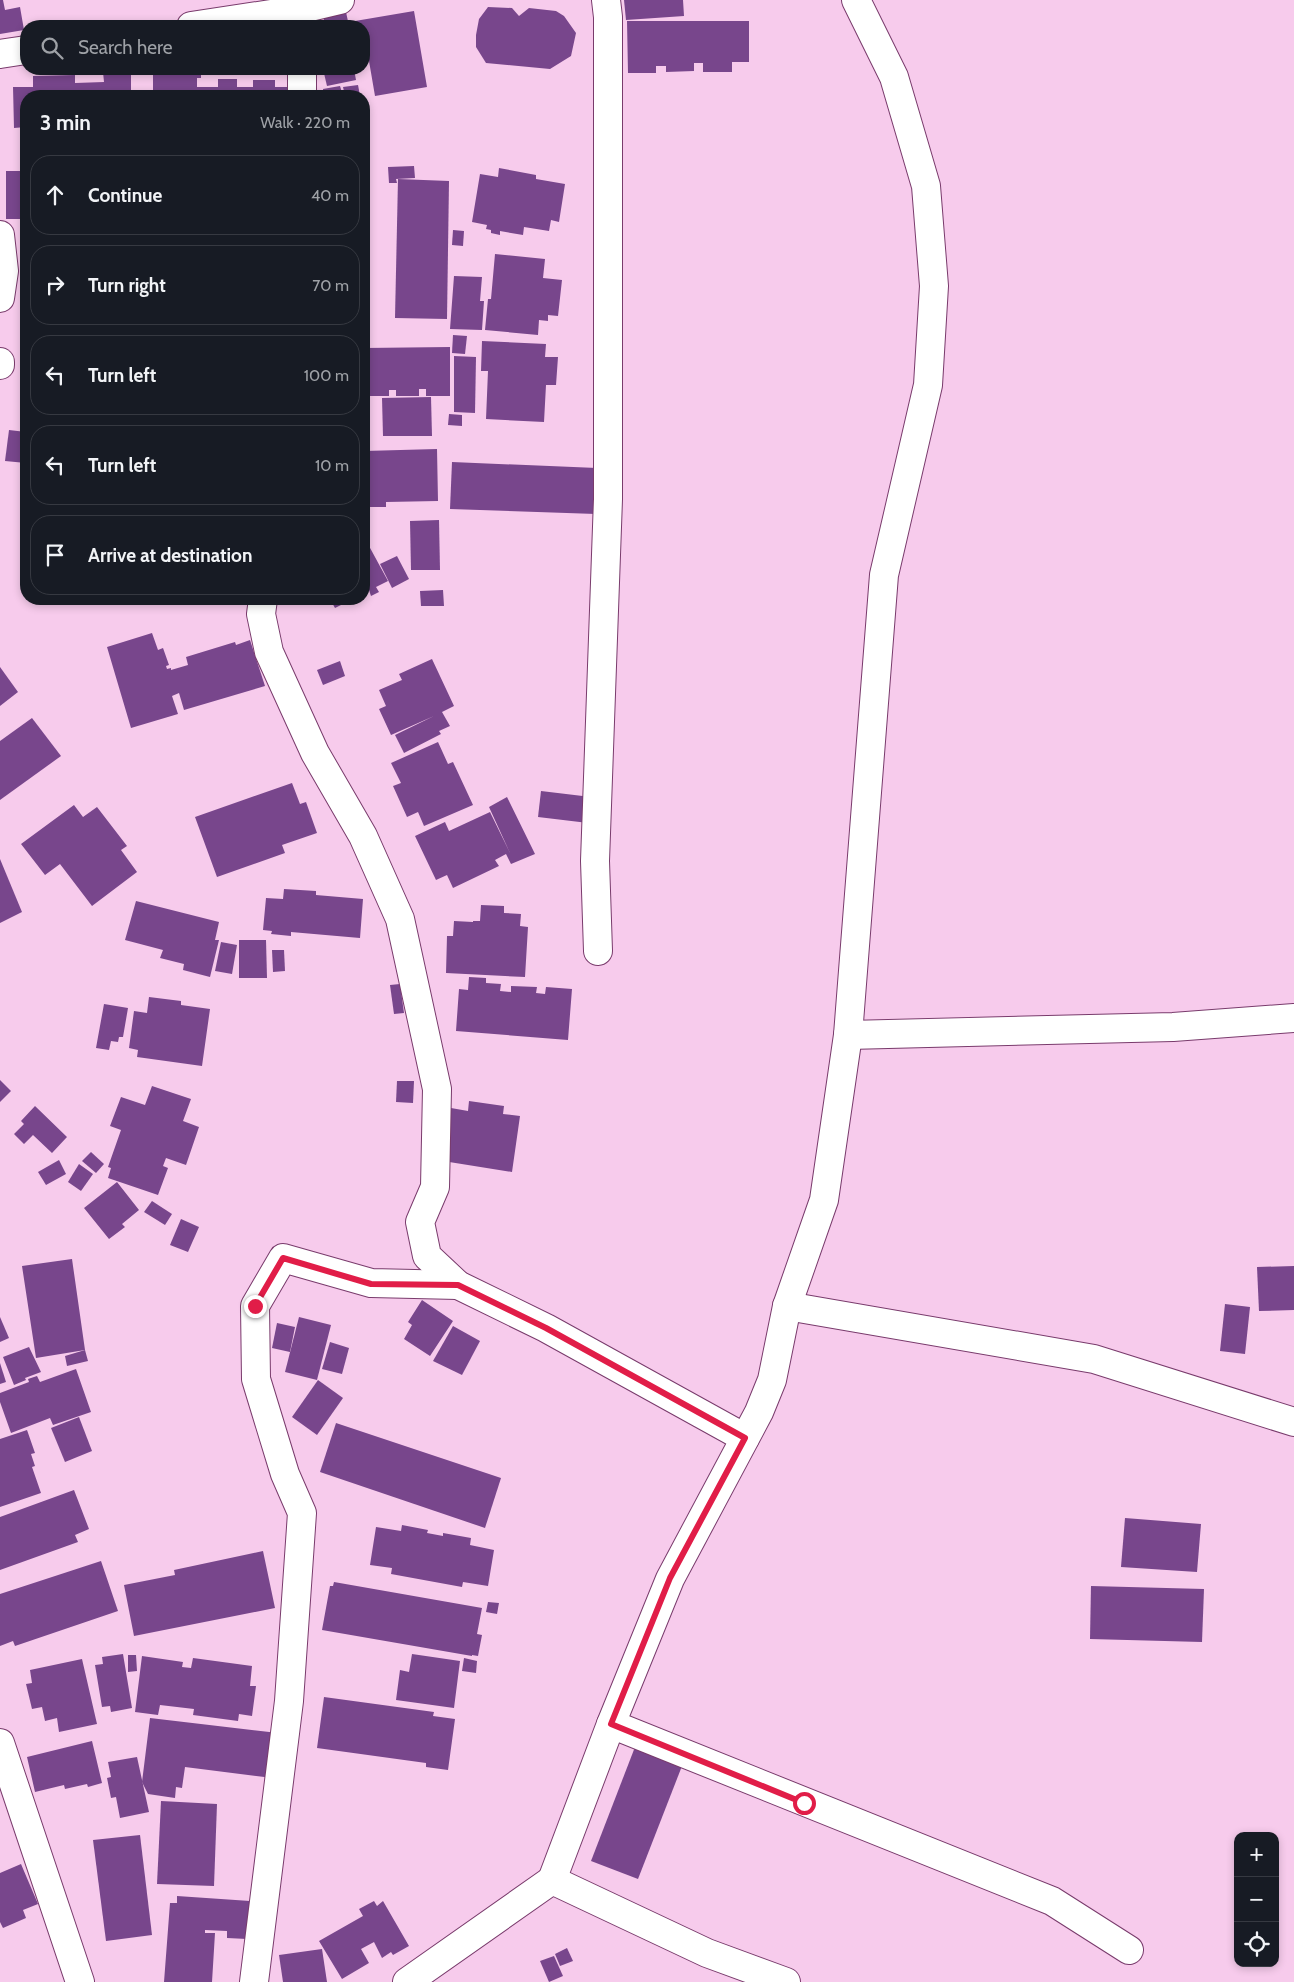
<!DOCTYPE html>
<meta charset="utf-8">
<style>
:root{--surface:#171b24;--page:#20242c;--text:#f1f3f6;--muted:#9ea1a6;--line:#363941}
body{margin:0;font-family:Cabin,sans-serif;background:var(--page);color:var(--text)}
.controls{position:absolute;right:15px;bottom:15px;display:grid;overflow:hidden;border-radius:10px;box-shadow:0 2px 8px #0003}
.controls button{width:45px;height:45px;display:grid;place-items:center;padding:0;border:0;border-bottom:1px solid var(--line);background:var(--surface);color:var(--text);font:25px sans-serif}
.stop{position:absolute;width:15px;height:15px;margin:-11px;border:4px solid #e11d48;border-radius:50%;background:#fff}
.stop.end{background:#e11d48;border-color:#fff;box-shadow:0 1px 5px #0008}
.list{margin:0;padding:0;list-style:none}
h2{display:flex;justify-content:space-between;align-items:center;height:65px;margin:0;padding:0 20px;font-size:21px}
h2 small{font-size:16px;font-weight:400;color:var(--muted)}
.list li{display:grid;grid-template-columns:32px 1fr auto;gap:15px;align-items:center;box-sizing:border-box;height:80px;margin:0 10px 10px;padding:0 10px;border:1px solid var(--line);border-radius:20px}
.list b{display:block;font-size:19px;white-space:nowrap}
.list em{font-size:16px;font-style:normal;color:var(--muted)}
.icon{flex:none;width:28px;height:28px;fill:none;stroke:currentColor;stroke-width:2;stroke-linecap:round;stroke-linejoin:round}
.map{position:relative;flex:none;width:1294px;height:1982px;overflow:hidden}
.search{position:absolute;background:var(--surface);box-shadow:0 2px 8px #0003;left:20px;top:20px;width:350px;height:55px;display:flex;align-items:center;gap:12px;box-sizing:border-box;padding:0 18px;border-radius:20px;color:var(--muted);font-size:19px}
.panel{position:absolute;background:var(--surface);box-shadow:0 2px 8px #0003;left:20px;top:90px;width:350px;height:515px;border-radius:20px}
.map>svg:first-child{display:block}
</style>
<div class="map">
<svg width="1294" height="1982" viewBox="0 0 1294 1982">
<rect width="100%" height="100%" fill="#f7cbec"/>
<g fill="#78468c">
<path d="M0,0H3L5,10L20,7L24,30L0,34Z"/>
<path d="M624,0H683L684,16L626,20Z"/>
<path d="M488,7L512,8L519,16L529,8L556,11L564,16L576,33L571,56L550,69L486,63L476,47V35L479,19Z"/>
<path d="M414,11L427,87L375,96L369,61L364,62V26H356L355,21Z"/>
<path d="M346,12L349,26H320L319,21L324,20L323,16Z"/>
<path d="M627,21H749V62H732V72H703V63H694V71L666,72V66H656V73H628Z"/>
<path d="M153,69H201V78H197V87H218V79H237V87H253V80H275V87H291V96H153Z"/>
<path d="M323,69H354L356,80L327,86Z"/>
<path d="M131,71V96H26V127L14,128L13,87H33V76L75,75V83L104,82L103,72Z"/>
<path d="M358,85L360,96H345L343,87Z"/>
<path d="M340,86L343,96H324L323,89Z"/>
<path d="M414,166L415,178L396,179L397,183H389L388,167Z"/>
<path d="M499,168L536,175V179L565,184L559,222L551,220L549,231L524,227L523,235L500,231V235L491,233V230L486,229L487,225L472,222L480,174L498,177Z"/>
<rect x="6" y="171" width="20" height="48"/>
<path d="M398,179L449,181L447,319L395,318Z"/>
<path d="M453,230L464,231L463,246L452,245Z"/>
<path d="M495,254L545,259L543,278L562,280L558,316L548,315V321L539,320L538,335L485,330L488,299H491Z"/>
<path d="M454,276L482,277L480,301H484L482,330L450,329Z"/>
<path d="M453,335L467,336L465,354L452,353Z"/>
<path d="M482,341L546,344L545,357H558L556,385H546L544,422L486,419L488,371H481Z"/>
<path d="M450,347V396H426V389H419V396H396V390H389V396H364V348Z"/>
<path d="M454,356L476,357L475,413L454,412Z"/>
<path d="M431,397L432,436H383L382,398Z"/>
<path d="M449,414L462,415V426L448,425Z"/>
<path d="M9,430L26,432V463L5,461Z"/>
<path d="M437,449L438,501L386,502V507H367L368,502H364V451Z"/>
<path d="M452,462L597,468L596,514L450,509Z"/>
<path d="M439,520L440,570H411L410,521Z"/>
<path d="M364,540L367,546H369L388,581L376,587L379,592L371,596L369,590L364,593Z"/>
<path d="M397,556L409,579L392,588L380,564Z"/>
<path d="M443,590L444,606H421L420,591Z"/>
<path d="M330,599H353L335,608Z"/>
<path d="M152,633L158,650L163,648L169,665L166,666L167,669L171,668V670L188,665L186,657L235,642L236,645L250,640L265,686L184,710L179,693L172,696L178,714L131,728L107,647Z"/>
<path d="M432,659L454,706L442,712L450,726L439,731L441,734L404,753L395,735L434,716L391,735L379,709L386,706L379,690L402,680L399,674Z"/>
<path d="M340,661L345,676L323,685L317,670Z"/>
<path d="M0,667L18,692L0,706Z"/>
<path d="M32,718L61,756L0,800V741Z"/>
<path d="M438,742L448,764L453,762L473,805L424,826L418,812L407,817L393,786L401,783L391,763Z"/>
<path d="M292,783L300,804L306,802L317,833L282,845L285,853L217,877L195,817Z"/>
<path d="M541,791L591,797L588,823L538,817Z"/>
<path d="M507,797L535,854L511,864L506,854L495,860L499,866L453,888L447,875L436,880L415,836L445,822L449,831L490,812L510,853L489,807Z"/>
<path d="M74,805L83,817L97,807L127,846L121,850L137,872L92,906L60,864L45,875L21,844Z"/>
<path d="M0,859L22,912L0,923Z"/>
<path d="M284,889L316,891V895L363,899L360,938L291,932V936L271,934L272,931L263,930L266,898L283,899Z"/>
<path d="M136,901L219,922L215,940H219L210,977L183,970L184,964L160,958L163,950L125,940Z"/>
<path d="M481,905L504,906V913L521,914L520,926L528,927L525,977L446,973L447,936H453L454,921L473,922V921H480Z"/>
<path d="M239,940H266L267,978H239Z"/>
<path d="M221,942L237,945L232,974L215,971Z"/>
<path d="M272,950H284L285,971L273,972Z"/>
<path d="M469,977L486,978V983L501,984L500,991L511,992V986L537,987L536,993L545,994L546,987L572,989L568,1040L456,1031L459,989L468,990Z"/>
<path d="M400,984L404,1013L394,1014L390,985Z"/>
<path d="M149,997L181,1001V1005L210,1009L202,1066L137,1057L138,1050L129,1048L134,1011L147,1013Z"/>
<path d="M104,1004L128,1008L123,1037H119L118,1042L111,1041L109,1050L96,1048Z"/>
<path d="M0,1080L11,1091L0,1102Z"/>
<path d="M397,1081H414L413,1103L396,1102Z"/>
<path d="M152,1086L191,1099L183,1121L199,1127L186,1165L166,1158L163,1166L168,1168L158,1195L108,1178L111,1168L108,1167L121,1130L110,1126L121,1097L145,1105Z"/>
<path d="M469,1101L504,1106L503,1114L520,1116L512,1172L443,1161L451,1108L468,1111Z"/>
<path d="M35,1106L67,1137L52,1153L33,1135L24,1144L14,1134L24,1124L21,1121Z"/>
<path d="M91,1152L104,1164L96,1173L82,1161Z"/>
<path d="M59,1160L66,1174L46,1185L38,1172Z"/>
<path d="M79,1164L93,1174L81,1191L68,1182Z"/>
<path d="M117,1182L139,1210L122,1224L125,1227L109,1239L84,1208Z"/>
<path d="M152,1201L172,1214L165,1225L144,1212Z"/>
<path d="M181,1219L199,1227L188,1252L170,1245Z"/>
<path d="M72,1259L85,1350L88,1361L67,1366L65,1356L85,1350L36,1358L22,1266Z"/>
<path d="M1294,1266V1310L1259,1311L1257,1267Z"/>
<path d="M422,1300L453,1321L430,1356L404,1339L412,1325L408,1322Z"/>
<path d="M1225,1304L1250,1307L1245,1354L1220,1351Z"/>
<path d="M0,1317L9,1338L0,1342Z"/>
<path d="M299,1317L331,1325L317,1380L285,1372Z"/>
<path d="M277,1323L295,1327L290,1352L272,1348Z"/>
<path d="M453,1326L480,1341L462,1375L433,1361Z"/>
<path d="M330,1342L349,1348L342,1374L322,1369Z"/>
<path d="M29,1347L41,1372L25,1378L26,1380L14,1385L3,1357Z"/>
<path d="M0,1363L6,1382L0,1384Z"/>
<path d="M76,1369L91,1412L53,1425L50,1418L11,1433L0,1402V1393L29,1382L28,1379L37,1376L40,1382Z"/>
<path d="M318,1380L343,1398L317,1435L292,1417Z"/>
<path d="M79,1417L92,1451L65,1462L51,1428Z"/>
<path d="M336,1423L501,1478L485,1528L320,1472Z"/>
<path d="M27,1430L35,1453L31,1454L35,1466L32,1467L41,1493L0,1507V1439Z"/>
<path d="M74,1490L89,1529L75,1535L78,1542L0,1570V1517Z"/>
<path d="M1125,1518L1201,1524L1197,1572L1121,1567Z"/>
<path d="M402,1525L428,1530L427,1533L443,1536V1533L471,1538L470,1545L494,1550L488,1586L463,1582L462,1587L391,1574L392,1568L370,1565L376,1527L401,1531Z"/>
<path d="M263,1551L275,1608L134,1636L124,1585L175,1575L174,1570Z"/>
<path d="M101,1561L118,1611L15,1646L13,1641L0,1646V1594Z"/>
<path d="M334,1582L482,1608L477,1634L482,1635L478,1656L472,1655V1656L322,1630L330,1586H333Z"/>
<path d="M1091,1586L1204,1589L1202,1642L1090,1639Z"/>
<path d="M488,1602L499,1603L497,1614L486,1612Z"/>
<path d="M123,1654L132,1708L111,1712L110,1706L102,1707L95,1665L103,1664L102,1657Z"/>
<path d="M412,1654L460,1661L454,1708L396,1700L400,1670L409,1672Z"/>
<path d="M128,1655H136L137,1671L128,1672Z"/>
<path d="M142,1656L183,1662L182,1667L191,1668L193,1658L252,1666L250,1686H256L252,1716L239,1714L238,1721L193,1715L194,1709L160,1705L158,1715L135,1712Z"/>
<path d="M464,1658L477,1661L476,1673L462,1671Z"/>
<path d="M82,1659L97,1724L59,1732L57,1718L45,1721L42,1707L32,1709L26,1684L32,1683L30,1670Z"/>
<path d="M324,1697L434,1712L433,1716L455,1719L448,1770L426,1767V1763L317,1748Z"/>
<path d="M150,1718L278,1733L273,1778L185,1767L182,1788L176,1787L175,1798L148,1794L142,1782Z"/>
<path d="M92,1741L102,1783L88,1787L87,1784L65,1789L64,1785L35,1792L27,1757Z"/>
<path d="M635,1747L682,1766L638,1879L591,1861Z"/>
<path d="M137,1757L149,1812L120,1818L116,1797L111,1798L107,1778L111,1777L108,1762Z"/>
<path d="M161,1801L217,1804L214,1886L157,1884Z"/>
<path d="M140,1835L152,1935L106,1941L93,1840Z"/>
<path d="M21,1864L38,1904L23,1910L26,1918L3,1928L0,1922V1873Z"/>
<path d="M177,1896L250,1901L247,1939L227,1938V1931L205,1930V1933H215L212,1982H164L170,1903H177Z"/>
<path d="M374,1901L377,1906L383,1901L409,1946L393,1955L391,1952L382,1958L374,1942L361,1949L369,1963L342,1979L319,1941L363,1916L359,1909Z"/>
<path d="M567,1948L573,1961L560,1966L555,1954Z"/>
<path d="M322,1949L327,1982H283L279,1955Z"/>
<path d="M554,1956L563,1976L549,1982L540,1961Z"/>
</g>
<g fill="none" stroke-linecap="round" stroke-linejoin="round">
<defs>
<g id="minor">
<path d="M191,26L298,10L340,0"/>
<path d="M0,54L26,50"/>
<path d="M302,96V69"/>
<path d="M0,235L4,271L0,298"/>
<path d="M0,362V365"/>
<path d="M263,599L261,614L269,652L315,753L363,836L400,919L437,1089L435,1187L420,1222L427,1256L458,1285L546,1328L745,1438"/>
<path d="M598,951L595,861L608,499V17L606,0"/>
<path d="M848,1035L1173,1027L1294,1018"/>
<path d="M787,1306L1094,1359L1294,1422"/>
<path d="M611,1724L1052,1901L1129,1950"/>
<path d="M0,1743L80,1982"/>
<path d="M552,1880L611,1724L670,1579L759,1412L772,1380L787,1306L824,1200L848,1035L884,575L928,385L934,286L926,186L894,77L856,0"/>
<path d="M254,1982L289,1701L302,1513L285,1474L256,1379L255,1306L283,1258L371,1283L458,1285"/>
<path d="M407,1982L552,1880L707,1953L786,1982"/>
</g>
</defs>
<use href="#minor" stroke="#793b6c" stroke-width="30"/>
<use href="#minor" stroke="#fff" stroke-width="28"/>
</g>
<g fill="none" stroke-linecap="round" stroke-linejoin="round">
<path stroke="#e11d48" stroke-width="6" d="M255,1306L283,1258L371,1284L458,1285L546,1328L745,1438L670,1578L611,1724L804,1803"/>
</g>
</svg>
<div class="controls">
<button>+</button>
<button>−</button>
<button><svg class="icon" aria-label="locate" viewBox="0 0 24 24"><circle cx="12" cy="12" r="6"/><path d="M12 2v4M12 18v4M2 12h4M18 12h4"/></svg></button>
</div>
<div class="stop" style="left:804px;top:1803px"></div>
<div class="stop end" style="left:255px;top:1306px"></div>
<div class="search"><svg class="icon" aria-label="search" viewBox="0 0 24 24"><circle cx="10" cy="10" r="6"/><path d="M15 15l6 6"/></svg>Search here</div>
<section class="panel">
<h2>3 min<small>Walk · 220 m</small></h2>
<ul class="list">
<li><svg class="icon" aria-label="ahead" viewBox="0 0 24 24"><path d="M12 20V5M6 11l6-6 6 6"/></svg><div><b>Continue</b></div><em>40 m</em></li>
<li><svg class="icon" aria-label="right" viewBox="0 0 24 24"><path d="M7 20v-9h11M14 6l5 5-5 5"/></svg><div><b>Turn right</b></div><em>70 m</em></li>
<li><svg class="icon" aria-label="left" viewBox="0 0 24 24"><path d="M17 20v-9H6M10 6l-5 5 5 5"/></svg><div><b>Turn left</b></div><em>100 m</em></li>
<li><svg class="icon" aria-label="left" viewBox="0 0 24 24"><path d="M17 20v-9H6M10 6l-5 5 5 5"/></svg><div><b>Turn left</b></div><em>10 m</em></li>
<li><svg class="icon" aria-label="arrive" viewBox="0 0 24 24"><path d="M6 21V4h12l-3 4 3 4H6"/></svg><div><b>Arrive at destination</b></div></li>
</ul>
</section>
</div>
